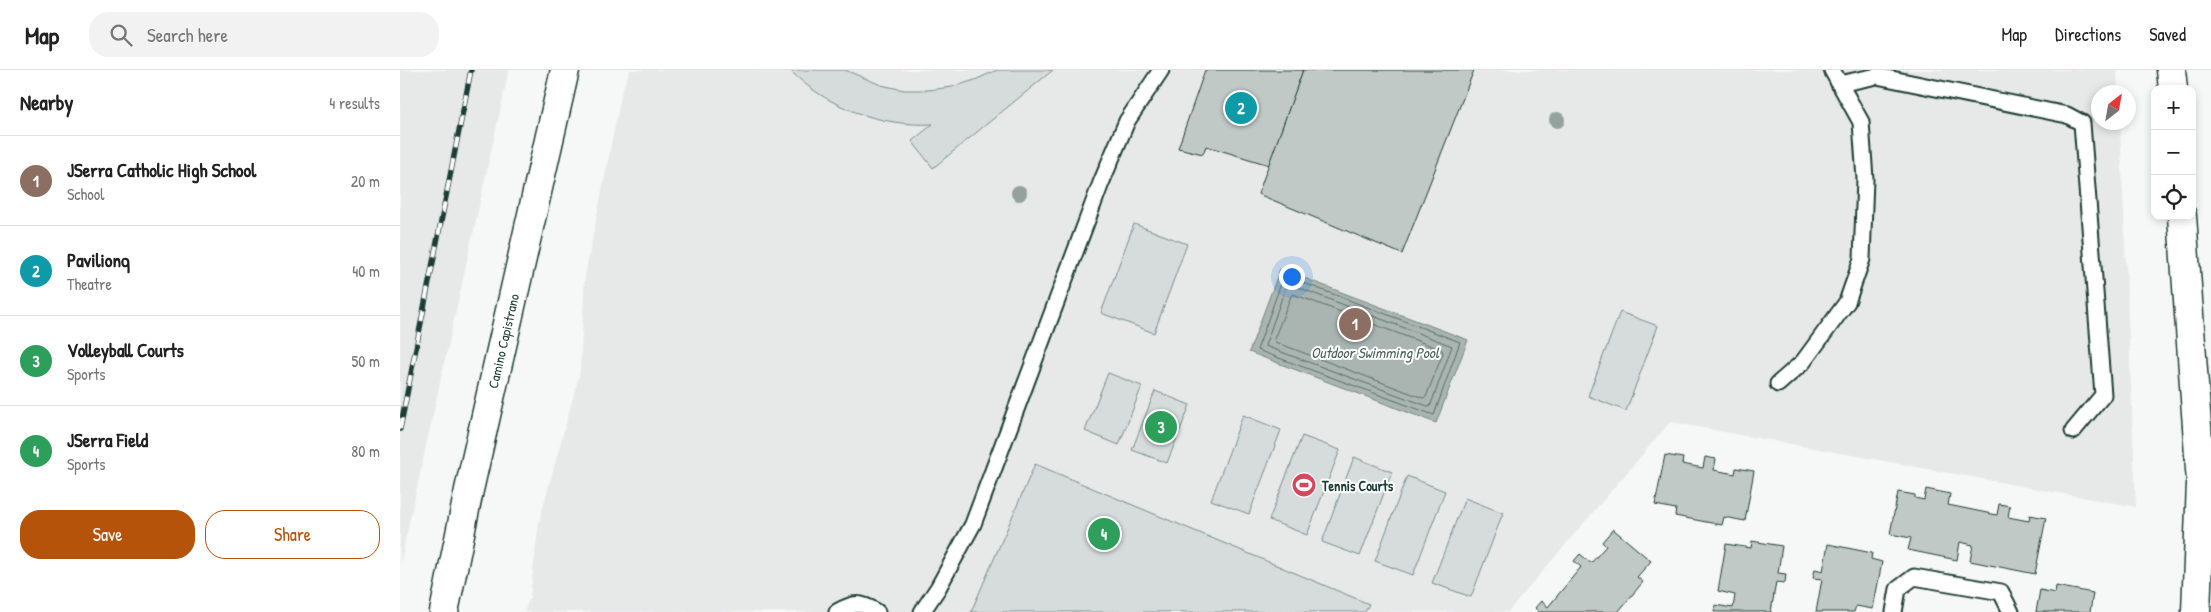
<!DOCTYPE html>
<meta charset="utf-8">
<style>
:root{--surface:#fff;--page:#f2f2f2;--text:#222;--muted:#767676;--line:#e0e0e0;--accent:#b45309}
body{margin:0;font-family:"Patrick Hand",sans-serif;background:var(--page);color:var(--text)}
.controls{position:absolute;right:15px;top:15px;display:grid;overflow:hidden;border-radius:10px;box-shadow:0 2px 8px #0003}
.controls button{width:45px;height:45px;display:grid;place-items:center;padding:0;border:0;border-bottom:1px solid var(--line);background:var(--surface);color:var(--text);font:25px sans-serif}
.compass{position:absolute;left:1691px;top:15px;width:45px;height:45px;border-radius:50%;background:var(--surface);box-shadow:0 2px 8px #0003;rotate:31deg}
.you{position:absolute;left:891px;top:206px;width:18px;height:18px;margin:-12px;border:4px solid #fff;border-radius:50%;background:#1a73e8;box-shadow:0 0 0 8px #1a73e833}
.badge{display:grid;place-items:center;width:32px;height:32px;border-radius:50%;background:var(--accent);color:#fff;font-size:16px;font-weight:700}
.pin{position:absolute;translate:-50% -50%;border:2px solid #fff;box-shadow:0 1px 5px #0006}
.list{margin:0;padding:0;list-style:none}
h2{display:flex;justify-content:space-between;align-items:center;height:65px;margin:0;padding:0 20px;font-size:21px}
h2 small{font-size:16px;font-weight:400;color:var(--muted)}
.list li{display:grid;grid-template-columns:32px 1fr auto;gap:15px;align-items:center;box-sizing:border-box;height:90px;padding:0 20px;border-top:1px solid var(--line)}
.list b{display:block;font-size:19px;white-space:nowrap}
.list p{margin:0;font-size:16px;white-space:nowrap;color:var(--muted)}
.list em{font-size:16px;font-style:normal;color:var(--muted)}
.actions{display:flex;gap:10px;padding:15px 20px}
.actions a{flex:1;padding:11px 0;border:1px solid var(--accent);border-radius:20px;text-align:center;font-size:18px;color:var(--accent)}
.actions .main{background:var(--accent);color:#fff}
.icon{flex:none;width:28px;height:28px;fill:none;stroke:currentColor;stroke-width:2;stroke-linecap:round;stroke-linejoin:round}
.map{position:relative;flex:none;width:1811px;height:542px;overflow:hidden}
header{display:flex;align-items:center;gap:30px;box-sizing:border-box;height:70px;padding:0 25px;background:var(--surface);border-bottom:1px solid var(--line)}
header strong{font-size:24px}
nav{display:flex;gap:28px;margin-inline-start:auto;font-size:18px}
.search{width:350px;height:45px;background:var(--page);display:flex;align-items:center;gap:12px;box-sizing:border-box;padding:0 18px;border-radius:20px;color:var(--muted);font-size:19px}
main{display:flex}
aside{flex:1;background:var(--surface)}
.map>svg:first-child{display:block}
</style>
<header>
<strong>Map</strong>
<div class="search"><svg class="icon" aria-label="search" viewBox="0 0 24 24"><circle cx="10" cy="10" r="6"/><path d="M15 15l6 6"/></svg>Search here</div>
<nav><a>Map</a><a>Directions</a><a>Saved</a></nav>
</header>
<main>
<aside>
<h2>Nearby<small>4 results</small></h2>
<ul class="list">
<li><span class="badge" style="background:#8d6e63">1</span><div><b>JSerra Catholic High School</b><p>School</p></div><em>20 m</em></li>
<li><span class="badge" style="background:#0f9aa8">2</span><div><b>Pavilionq</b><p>Theatre</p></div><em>40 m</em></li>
<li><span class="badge" style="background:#2e9e5b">3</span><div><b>Volleyball Courts</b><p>Sports</p></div><em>50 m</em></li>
<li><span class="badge" style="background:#2e9e5b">4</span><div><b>JSerra Field</b><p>Sports</p></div><em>80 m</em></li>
</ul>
<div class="actions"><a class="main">Save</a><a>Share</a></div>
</aside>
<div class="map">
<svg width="1811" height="542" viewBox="0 0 1811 542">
<rect width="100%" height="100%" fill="#f6f7f7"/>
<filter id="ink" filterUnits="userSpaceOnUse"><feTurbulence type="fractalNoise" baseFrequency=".02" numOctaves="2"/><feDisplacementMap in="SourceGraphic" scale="10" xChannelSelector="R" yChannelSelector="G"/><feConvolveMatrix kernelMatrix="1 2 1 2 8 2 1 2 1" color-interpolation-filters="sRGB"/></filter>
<g filter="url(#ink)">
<g fill="#e6e9e8">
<path d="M0,0H109L0,494Z"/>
<path d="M230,0H1717L1718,22H1698V52L1720,53L1736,437L1270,352L1108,542H124L130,527L139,452L180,302L185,206L222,21Z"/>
</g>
<g fill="#d6dcdb" stroke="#7a8c88">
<path d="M390,0H445L481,15L504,20H528L552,17L575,10L597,0H653L533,98L512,71L533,54C482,57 425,37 390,0Z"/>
<path d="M734,154L787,174L754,263L701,243Z"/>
<path d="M1220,242L1258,256L1226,341L1188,326Z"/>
<path d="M708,303L742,316L719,375L685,361Z"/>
<path d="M755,321L790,335L767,393L732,380Z"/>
<path d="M843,345L881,360L849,444L811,430Z"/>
<path d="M902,366L940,380L907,465L869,450Z"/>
<path d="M954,387L992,402L960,486L922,472Z"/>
<path d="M635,394L969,534L965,542H571Z"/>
<path d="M1007,406L1045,421L1013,505L975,491Z"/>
<path d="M1065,428L1103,443L1071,527L1032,513Z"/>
</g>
<path fill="#aab5b1" stroke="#72857f" d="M880,199L1068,270L1036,353L849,282Z"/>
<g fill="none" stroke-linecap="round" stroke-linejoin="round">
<g stroke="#576d66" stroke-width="1">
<path d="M885,206L1060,272L1034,345L857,280L883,208Z"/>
<path d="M889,214L1052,276L1030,337L865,276L886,216Z"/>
<path d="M893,224L1042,280L1043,283L1026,327L1023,328L875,272L874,269L891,226Z"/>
</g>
</g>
<g fill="#c0c9c6" stroke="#1f3d34">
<path d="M805,0H903L869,95L806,76L803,84L778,78Z"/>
<path d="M903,0H1074L1002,184L858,124Z"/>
<path d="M1265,385L1283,388L1282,394L1303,398L1305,387L1316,389L1314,400L1335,404L1336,398L1354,401L1345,451L1324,447L1322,455L1275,446L1276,439L1255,435Z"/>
<path d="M1526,419L1550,424L1548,435L1597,445L1599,434L1610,436L1608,447L1629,451L1630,445L1646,448L1635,504L1570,491L1573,475L1560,472L1557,490L1508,480L1511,468L1490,464L1498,422L1515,425V428L1524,430Z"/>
<path d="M1213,459L1251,491L1237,507L1243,512L1218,542H1139L1135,538L1141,531L1148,537L1181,497L1174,491L1180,484L1191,493L1206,476L1202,472Z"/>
<path d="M1352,471L1382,476L1378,503L1386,504L1385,513L1376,512L1371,542H1314L1315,535L1333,538L1335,525L1318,521L1326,474L1351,478Z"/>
<path d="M1428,474L1472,483L1471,489L1482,492L1473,539L1456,536L1454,542H1416L1422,509L1413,508L1415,499L1423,501Z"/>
<path d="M1656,516L1693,523L1690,542H1636L1640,520L1655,523Z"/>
</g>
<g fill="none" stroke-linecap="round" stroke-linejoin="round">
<defs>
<g id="service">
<path d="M1439,14L1477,6L1667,45L1682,53L1703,325L1673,361"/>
<path d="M1378,314L1403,292L1447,232L1462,189L1465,109L1461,52L1432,0"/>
<path d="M437,542C454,532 461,532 477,542"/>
<path d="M522,542L538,518L573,454L701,113L727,51L761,0"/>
<path d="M1494,542L1498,519L1514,507L1601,522L1611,542"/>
</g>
<path id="secondary" d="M44,542L69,420L165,0"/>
<g id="motorway">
<path d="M1771,0L1773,19"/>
<path d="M1782,146L1801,413L1796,542"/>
</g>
</defs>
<use href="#service" stroke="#1f3d34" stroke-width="19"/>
<use href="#secondary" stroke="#1f3d34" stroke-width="31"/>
<use href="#motorway" stroke="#1f3d34" stroke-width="31"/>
<use href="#service" stroke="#fff" stroke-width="15"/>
<use href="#secondary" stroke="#fff" stroke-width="28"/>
<use href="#motorway" stroke="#fff" stroke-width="28"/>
<defs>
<path id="rail" d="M0,359L71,0"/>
</defs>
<use href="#rail" stroke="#1f3d34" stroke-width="5.5"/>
<use href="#rail" stroke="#fff" stroke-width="4" stroke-dasharray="11" stroke-linecap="butt"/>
</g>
<g fill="#94a29e">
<circle cx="1157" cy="50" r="8"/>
<circle cx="619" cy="123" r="8"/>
</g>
</g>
<defs>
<symbol id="stadium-disc" viewBox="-11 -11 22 22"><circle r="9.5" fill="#d1495b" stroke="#fff"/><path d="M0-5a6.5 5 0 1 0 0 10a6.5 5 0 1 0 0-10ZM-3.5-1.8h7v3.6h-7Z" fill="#fff"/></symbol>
</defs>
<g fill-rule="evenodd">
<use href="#stadium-disc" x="890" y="401" width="28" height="28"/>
</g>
<g text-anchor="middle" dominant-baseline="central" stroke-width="4" stroke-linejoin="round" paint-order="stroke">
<g font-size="14" fill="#1f3d34" stroke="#fff">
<text transform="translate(103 271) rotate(-77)">Camino Capistrano</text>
</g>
<g font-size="14" font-weight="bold" fill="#1f3d34" stroke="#fff" text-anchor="start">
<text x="922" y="415">Tennis Courts</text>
</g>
<g font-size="15" font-style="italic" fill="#49615a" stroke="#fff">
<text x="975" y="282">Outdoor Swimming Pool</text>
</g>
</g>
</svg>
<div class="controls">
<button>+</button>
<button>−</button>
<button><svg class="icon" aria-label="locate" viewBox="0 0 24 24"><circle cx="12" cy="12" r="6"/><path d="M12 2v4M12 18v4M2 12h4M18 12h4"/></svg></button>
</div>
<svg class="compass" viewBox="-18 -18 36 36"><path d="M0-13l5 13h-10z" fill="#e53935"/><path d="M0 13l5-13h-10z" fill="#767676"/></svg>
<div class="you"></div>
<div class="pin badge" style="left:955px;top:254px;background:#8d6e63">1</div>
<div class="pin badge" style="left:841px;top:38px;background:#0f9aa8">2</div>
<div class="pin badge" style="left:761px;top:357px;background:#2e9e5b">3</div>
<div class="pin badge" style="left:704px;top:464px;background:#2e9e5b">4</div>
</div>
</main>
